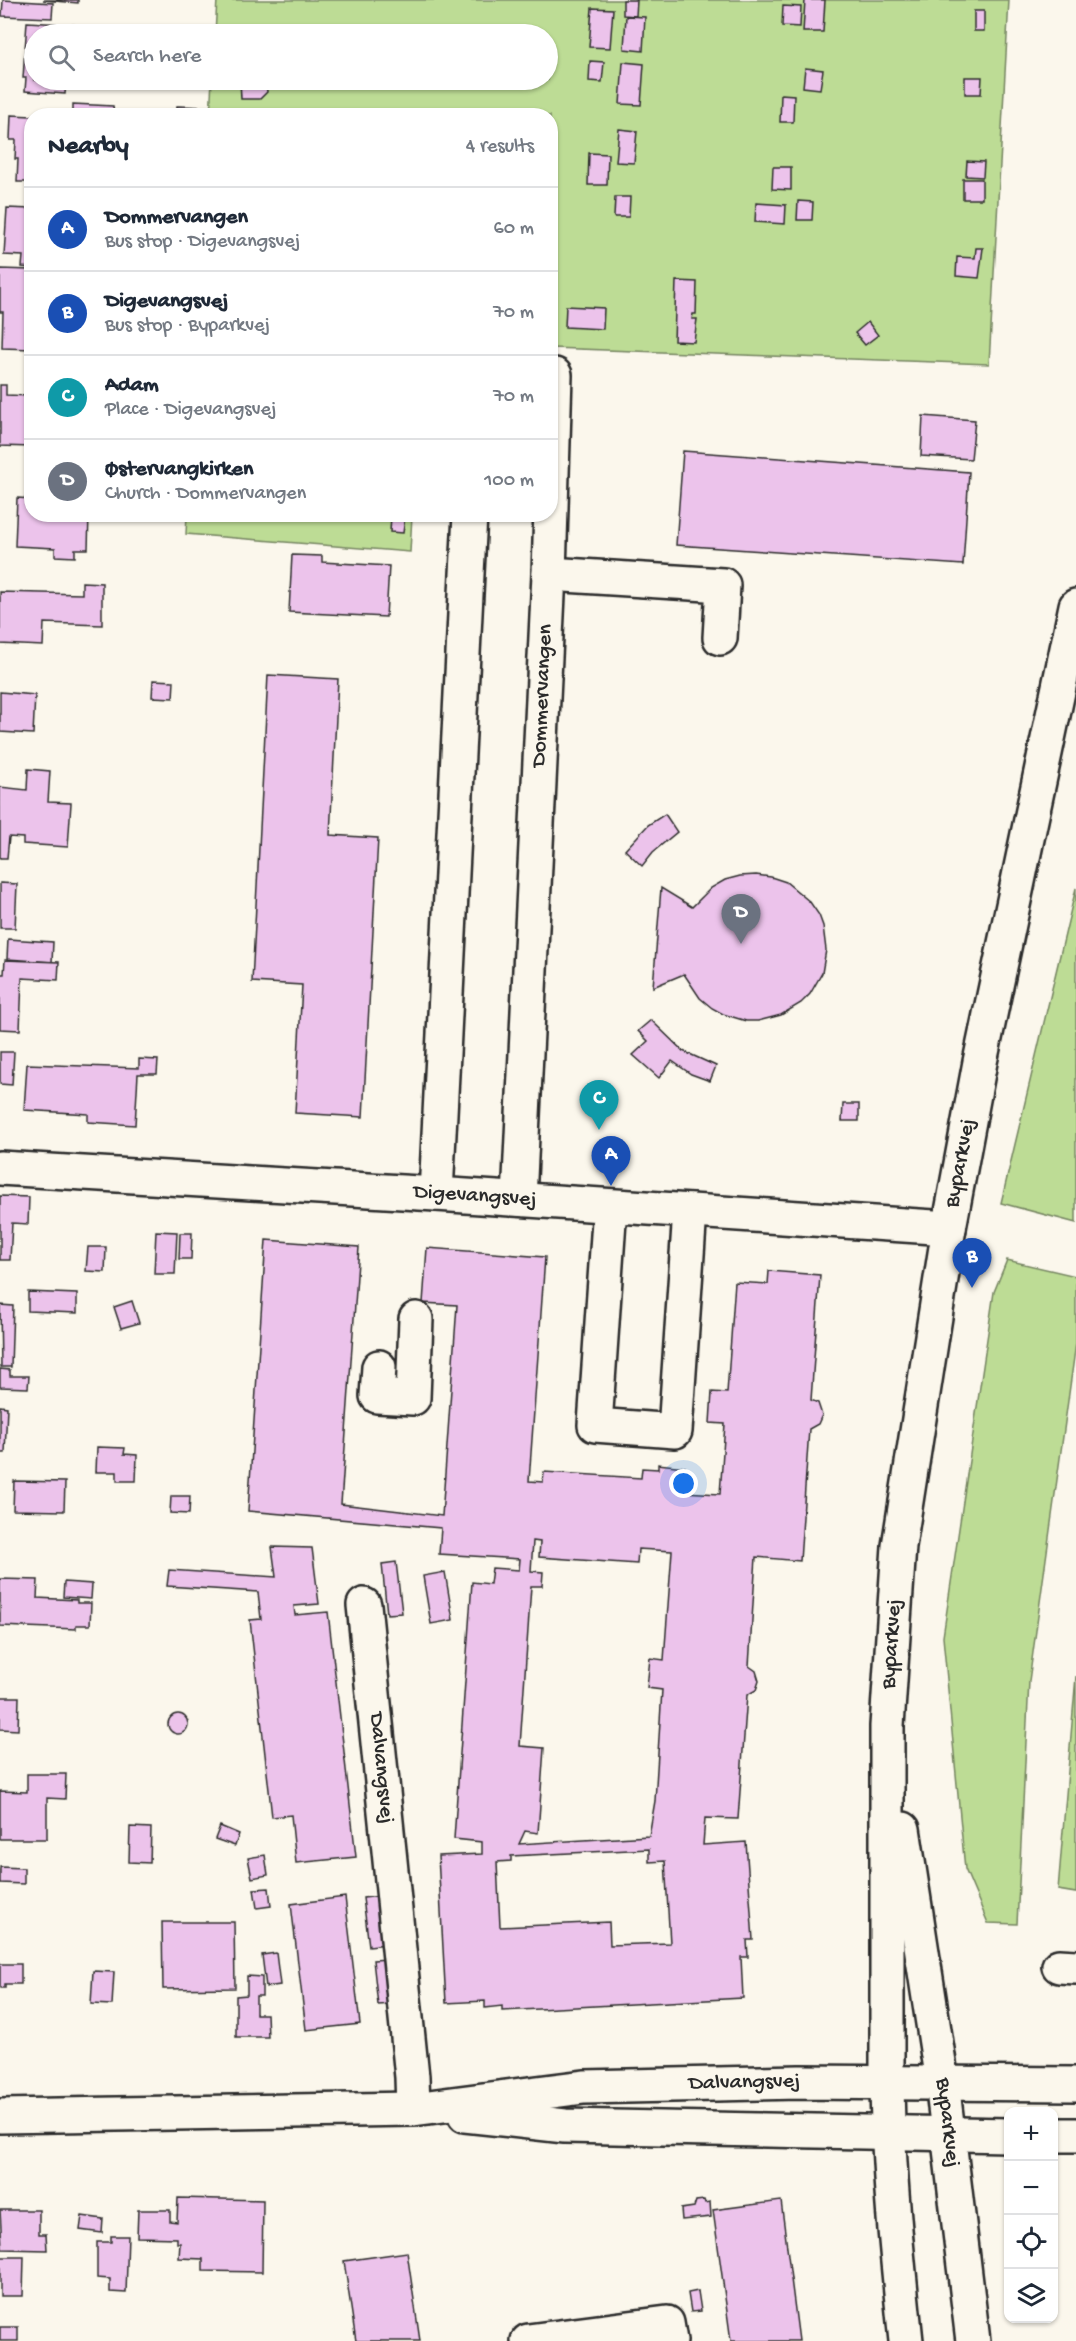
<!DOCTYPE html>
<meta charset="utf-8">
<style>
:root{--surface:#fff;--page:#f2f2f3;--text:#1f2937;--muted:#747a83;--line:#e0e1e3;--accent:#2b2b2b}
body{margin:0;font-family:"Gochi Hand",sans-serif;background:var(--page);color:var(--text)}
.controls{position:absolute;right:18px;bottom:18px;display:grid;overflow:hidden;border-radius:12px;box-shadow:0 2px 4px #0004}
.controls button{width:54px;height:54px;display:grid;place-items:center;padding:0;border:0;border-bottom:2px solid var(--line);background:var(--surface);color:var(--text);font:30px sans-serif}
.you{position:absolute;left:684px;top:1484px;width:21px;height:21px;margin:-15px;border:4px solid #fff;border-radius:50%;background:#1a73e8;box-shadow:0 0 0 9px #1a73e833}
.badge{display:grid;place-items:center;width:39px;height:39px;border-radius:50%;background:var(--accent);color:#fff;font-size:20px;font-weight:700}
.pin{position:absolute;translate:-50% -50px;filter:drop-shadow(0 2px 3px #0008)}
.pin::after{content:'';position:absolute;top:32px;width:21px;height:18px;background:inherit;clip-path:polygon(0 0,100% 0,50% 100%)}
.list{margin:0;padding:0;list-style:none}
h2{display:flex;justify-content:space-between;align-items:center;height:78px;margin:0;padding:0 24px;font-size:26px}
h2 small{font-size:20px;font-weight:400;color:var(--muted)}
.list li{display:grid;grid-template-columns:39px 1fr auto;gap:18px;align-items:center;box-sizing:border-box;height:84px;padding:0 24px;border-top:2px solid var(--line)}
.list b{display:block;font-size:22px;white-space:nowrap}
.list p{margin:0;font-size:20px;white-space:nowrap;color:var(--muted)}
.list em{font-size:20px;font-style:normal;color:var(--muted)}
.icon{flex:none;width:33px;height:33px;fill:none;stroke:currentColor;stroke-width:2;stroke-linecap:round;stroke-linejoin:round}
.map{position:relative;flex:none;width:1076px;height:2341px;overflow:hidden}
.search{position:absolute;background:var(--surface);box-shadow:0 2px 4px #0004;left:24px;top:24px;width:534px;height:66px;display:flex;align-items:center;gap:15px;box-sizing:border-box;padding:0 21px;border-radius:33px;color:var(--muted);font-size:22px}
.panel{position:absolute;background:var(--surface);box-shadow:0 2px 4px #0004;left:24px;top:108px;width:534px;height:414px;border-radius:24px}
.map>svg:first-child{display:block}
</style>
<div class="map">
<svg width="1076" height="2341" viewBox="0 0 1076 2341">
<rect width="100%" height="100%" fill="#fbf7ec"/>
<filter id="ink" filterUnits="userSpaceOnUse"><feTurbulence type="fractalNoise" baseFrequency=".0167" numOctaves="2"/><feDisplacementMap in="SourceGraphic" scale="12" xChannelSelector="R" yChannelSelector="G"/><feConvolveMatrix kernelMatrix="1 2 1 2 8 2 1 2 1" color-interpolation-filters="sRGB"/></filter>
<g filter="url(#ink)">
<g fill="#bddc95" stroke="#748460" stroke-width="1.5">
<path d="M217,0H1009L989,364L551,348L550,116H210L212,80H548V34H215Z"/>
<path d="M187,515H412L410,552L186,534Z"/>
<path d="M1076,888V1223L1001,1203Z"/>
<path d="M1007,1260L1076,1276V1343L1029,1681L1017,1924L988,1923L965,1869L943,1637L994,1292Z"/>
<path d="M1076,1676V1893L1058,1890Z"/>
</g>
<g fill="#ecc3eb" stroke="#2b2b2b" stroke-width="1.5" fill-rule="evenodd">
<path d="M3,0L53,3L52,18L2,16Z"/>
<path d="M43,0H78V3Z"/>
<path d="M623,0H637L636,16L623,15Z"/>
<path d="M805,0H825L823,32H803Z"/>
<path d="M783,6L801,7L800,27L782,26Z"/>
<path d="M592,8L613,9L610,48L589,47Z"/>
<rect x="974" y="11" width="10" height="20"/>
<path d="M626,16L645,17L643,51L624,49Z"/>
<path d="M27,22L79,25V34H34V80H76V82L66,81L65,94L25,91L26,78H23Z"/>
<path d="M590,61L604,62L602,82L589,81Z"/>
<path d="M623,62L644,64L641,105L620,104Z"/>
<path d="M805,68L823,70L820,89L803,87Z"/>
<path d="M965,77H982L981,94H965Z"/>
<path d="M240,80H266L267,92L260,99H241Z"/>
<path d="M781,94L794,95L793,122H780Z"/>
<path d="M73,104L113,106L114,116H73Z"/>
<path d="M177,106L205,107V116H176Z"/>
<path d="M11,115L32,116V182H17L18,159H15L16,140H10Z"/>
<path d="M619,129L637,131L634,163L616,162Z"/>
<path d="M589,153L608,154L607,185H588Z"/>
<path d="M967,161L984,162L983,177L966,176Z"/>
<path d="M773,167H791V190L772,189Z"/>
<rect x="963" y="179" width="19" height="20"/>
<path d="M615,197H630L629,217H614Z"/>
<path d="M798,201L813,202L812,220H797Z"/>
<path d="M756,203L786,205L785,224L755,222Z"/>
<path d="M7,208L32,209V268L22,267L23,256L4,255Z"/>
<path d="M976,248H983L979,278L956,276L957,257L975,258Z"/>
<path d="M0,269L31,270L32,349L2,348L3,312H0Z"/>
<path d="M676,281L697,282L696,314H693L692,319H697L694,342L674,341Z"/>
<path d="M566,306L604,308L603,329L565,327Z"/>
<path d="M868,322L878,335L865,345L855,333Z"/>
<path d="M0,385H6V395L32,396V447L0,446Z"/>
<path d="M923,416L975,420L971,459L921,456Z"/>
<path d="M683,451L969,472L963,565L676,545Z"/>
<path d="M17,498L32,499V514H89L88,549H75V557L55,556V548L15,546Z"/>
<path d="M391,515L405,517L403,533L390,532Z"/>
<path d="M292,555L322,556V562L389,566L386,617L289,612Z"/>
<path d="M82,582L102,583V625L44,623L43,646L0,644V592L82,594Z"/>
<path d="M268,675L338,679L330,835L378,838L363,1117L295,1113L302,985L252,982Z"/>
<path d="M153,680L174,681L173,698L152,697Z"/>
<path d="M0,692L35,695L33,734L0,732Z"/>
<path d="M28,769L50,771L48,802L71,803L68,847L23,844V838L9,837L7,858H0V787L27,790Z"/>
<path d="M665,814L677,832L653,852L642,866L625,850L648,825Z"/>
<path d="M756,875L771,877L786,882L810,902L819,915L823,926L826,950L822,973L810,994L801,1003L781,1015L758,1021H746L723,1014L712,1008L700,998L684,974L653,987L661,888L692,907L711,888L725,880L740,876Z"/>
<path d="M0,883L17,884L15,928H0Z"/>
<path d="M8,939L53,942L52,962L7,959Z"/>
<path d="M5,960L59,962L58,980L22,978L20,1030L0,1029V974H4Z"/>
<path d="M651,1020L683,1051L716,1066L710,1081L691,1074L672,1061L659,1078L633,1055L648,1041L638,1031Z"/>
<path d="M0,1052H14L12,1085L0,1084Z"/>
<path d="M139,1059L158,1060L157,1074H138L135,1125L88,1122V1114L24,1110L27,1064L139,1068Z"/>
<path d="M843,1104H859V1121H842Z"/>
<path d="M0,1196L29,1197L28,1224L12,1223L10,1260H0Z"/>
<path d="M156,1231L177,1232L175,1274H154Z"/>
<path d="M180,1233H192L191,1259H179Z"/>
<path d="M266,1240L359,1247L341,1504L442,1516L457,1305L423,1303L427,1248L545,1257L529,1481L543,1482L544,1472L641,1478L642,1468L658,1469V1464L685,1467L683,1492L720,1494L725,1424L710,1423L712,1392L727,1393L735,1282L768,1284L769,1271L820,1275L811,1400L818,1403L822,1415L818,1424L809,1429L800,1561L756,1557L749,1666L756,1671L759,1681L756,1690L747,1695L738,1819L705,1818L703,1845L746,1842L753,1940H747L748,1957H741L743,1998L502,2011V2006L485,2008V2001L446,2003L438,1856L482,1854V1842L454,1839L472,1582L490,1584L492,1568L519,1570L520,1559L439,1554L441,1528L248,1511ZM533,1541L540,1542L539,1557L637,1564L638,1549L672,1551L664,1660L650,1658L647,1688L662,1690L655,1801L649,1836L519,1844L525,1831L538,1833L544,1748L520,1746L531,1586H542L543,1572L531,1571ZM649,1849V1862L665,1861L670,1943L610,1945L609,1922L500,1927L497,1862L511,1861V1856Z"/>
<path d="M88,1247H106L105,1272L86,1271Z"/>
<path d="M28,1292L77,1294V1313L28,1311Z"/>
<path d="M132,1301L139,1323L121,1328L114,1307Z"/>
<path d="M0,1305L13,1306L11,1367H1Z"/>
<path d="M0,1369L10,1370V1376H29L28,1388L0,1387Z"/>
<path d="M0,1406L7,1407L5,1453H0Z"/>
<path d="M97,1447L125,1448L124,1454L137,1455L136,1481H117V1472H96Z"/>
<path d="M14,1481L65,1482L64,1511L13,1510Z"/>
<path d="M171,1496H190L189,1514L170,1513Z"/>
<path d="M272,1547L312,1548L319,1604L294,1606L295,1615L328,1612L356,1857L296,1863L291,1815L272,1817L250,1620L261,1619L258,1592L167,1586L169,1570L276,1577Z"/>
<path d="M396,1562L402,1613L387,1614L382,1564Z"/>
<path d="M445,1572L453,1620L431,1624L423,1576Z"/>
<path d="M0,1579L38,1580L37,1598L77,1600V1603H91L90,1625H76V1629L0,1626Z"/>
<path d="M64,1582L92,1584L91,1599L63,1597Z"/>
<path d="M0,1697H19L18,1730L0,1729Z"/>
<circle cx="178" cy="1724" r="10"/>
<path d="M27,1774H66L65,1799L47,1798V1839H0V1791L27,1792Z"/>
<path d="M220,1826L239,1834L235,1846L215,1839Z"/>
<path d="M130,1827L151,1828L150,1863L129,1862Z"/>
<path d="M265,1855L268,1875L252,1878L248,1858Z"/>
<path d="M0,1867L24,1868V1884L0,1883Z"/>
<path d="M269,1888L271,1906L257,1908L254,1889Z"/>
<path d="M381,1896L387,1944L369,1946L363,1898Z"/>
<path d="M345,1897L360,2024L306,2030L291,1904Z"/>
<path d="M162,1922H234L235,1988L163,1989Z"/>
<path d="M276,1953L280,1985L266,1987L262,1955Z"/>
<path d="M389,1959L393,2004L378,2005L373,1960Z"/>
<path d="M0,1964H21V1984H5V1988H0Z"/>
<path d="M93,1971L114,1972L112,2005L91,2004Z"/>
<path d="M247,1976L262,1977V1996H256V2014H267L268,2037H236V1996L247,1995Z"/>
<path d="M178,2198L263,2200L262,2272L203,2271V2259L179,2258L180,2243H177V2238L137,2237L138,2210H170V2221L177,2222Z"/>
<path d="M704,2200L705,2203L710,2202L711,2217L682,2220L681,2209L694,2207L696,2201Z"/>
<path d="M781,2201L799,2341H731L713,2210Z"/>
<path d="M0,2210H39V2234H46L47,2250L2,2249Z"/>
<path d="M82,2216L103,2219L102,2233L80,2230Z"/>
<path d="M111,2236H128L126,2293L110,2292V2279L97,2278V2242H111Z"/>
<path d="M407,2252L420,2341H356L344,2261Z"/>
<path d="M0,2257H24L23,2296H0Z"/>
<path d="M698,2291L701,2311L691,2312L688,2293Z"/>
<rect x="0" y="2327" width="18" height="14"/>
</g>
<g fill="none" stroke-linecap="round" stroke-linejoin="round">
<defs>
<g id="minor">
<path d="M549,574L723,585L720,638"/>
<path id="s1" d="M0,1168L436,1194L949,1228"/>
<path d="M436,1194L470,514"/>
<path id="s2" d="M519,1199L549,574L555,375H550"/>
<path d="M610,1206L595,1425L675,1431L690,1211"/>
<path d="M379,1367L377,1396L413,1398L416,1319"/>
<path id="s3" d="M364,1605L412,2077L413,2109"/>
<path id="s4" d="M903,1829L942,2082L973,2341"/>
<path d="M1059,1966L1076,1967"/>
<path d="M465,2115L565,2126L1008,2135"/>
<path id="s5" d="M0,2116L413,2109L584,2087L799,2082L1076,2084"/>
<path d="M1054,2135H1076"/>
<path d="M528,2341L667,2323L670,2341"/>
<path id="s6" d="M906,2341C897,2255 888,2169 887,2082V1726L899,1546L949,1228L980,1062L1076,606"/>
</g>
</defs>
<use href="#minor" stroke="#2b2b2b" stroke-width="38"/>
<use href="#minor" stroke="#fbf7ec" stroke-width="33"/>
</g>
</g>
<g text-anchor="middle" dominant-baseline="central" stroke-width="4.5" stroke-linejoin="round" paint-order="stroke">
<g font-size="22" fill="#2b2b2b" stroke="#fbf7ec">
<text stroke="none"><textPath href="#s2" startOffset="504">Dommervangen</textPath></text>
<text stroke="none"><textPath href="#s6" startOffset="1184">Byparkvej</textPath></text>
<text stroke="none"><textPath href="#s1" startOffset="476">Digevangsvej</textPath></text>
<text stroke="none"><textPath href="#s6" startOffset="698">Byparkvej</textPath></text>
<text stroke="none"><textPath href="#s3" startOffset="164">Dalvangsvej</textPath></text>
<text stroke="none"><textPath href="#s5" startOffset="746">Dalvangsvej</textPath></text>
<text stroke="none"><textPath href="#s4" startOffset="297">Byparkvej</textPath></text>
</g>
</g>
</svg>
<div class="controls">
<button>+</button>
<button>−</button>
<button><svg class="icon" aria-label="locate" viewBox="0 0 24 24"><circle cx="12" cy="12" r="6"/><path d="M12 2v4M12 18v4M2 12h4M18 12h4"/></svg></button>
<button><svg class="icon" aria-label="layers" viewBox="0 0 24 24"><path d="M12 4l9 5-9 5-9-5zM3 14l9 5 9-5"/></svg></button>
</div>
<div class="you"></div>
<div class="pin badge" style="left:611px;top:1186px;background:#1a4fb4">A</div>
<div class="pin badge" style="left:972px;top:1288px;background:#1a4fb4">B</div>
<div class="pin badge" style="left:599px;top:1130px;background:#0f9aa8">C</div>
<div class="pin badge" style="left:741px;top:944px;background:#6b7280">D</div>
<div class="search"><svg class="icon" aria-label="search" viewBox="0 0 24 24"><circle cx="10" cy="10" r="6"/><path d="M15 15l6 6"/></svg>Search here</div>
<section class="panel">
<h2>Nearby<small>4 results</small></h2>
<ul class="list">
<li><span class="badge" style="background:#1a4fb4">A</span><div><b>Dommervangen</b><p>Bus stop · Digevangsvej</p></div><em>60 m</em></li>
<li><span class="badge" style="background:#1a4fb4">B</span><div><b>Digevangsvej</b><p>Bus stop · Byparkvej</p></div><em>70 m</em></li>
<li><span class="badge" style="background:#0f9aa8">C</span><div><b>Adam</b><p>Place · Digevangsvej</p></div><em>70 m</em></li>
<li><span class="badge" style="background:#6b7280">D</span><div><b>Østervangkirken</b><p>Church · Dommervangen</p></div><em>100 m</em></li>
</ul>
</section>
</div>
